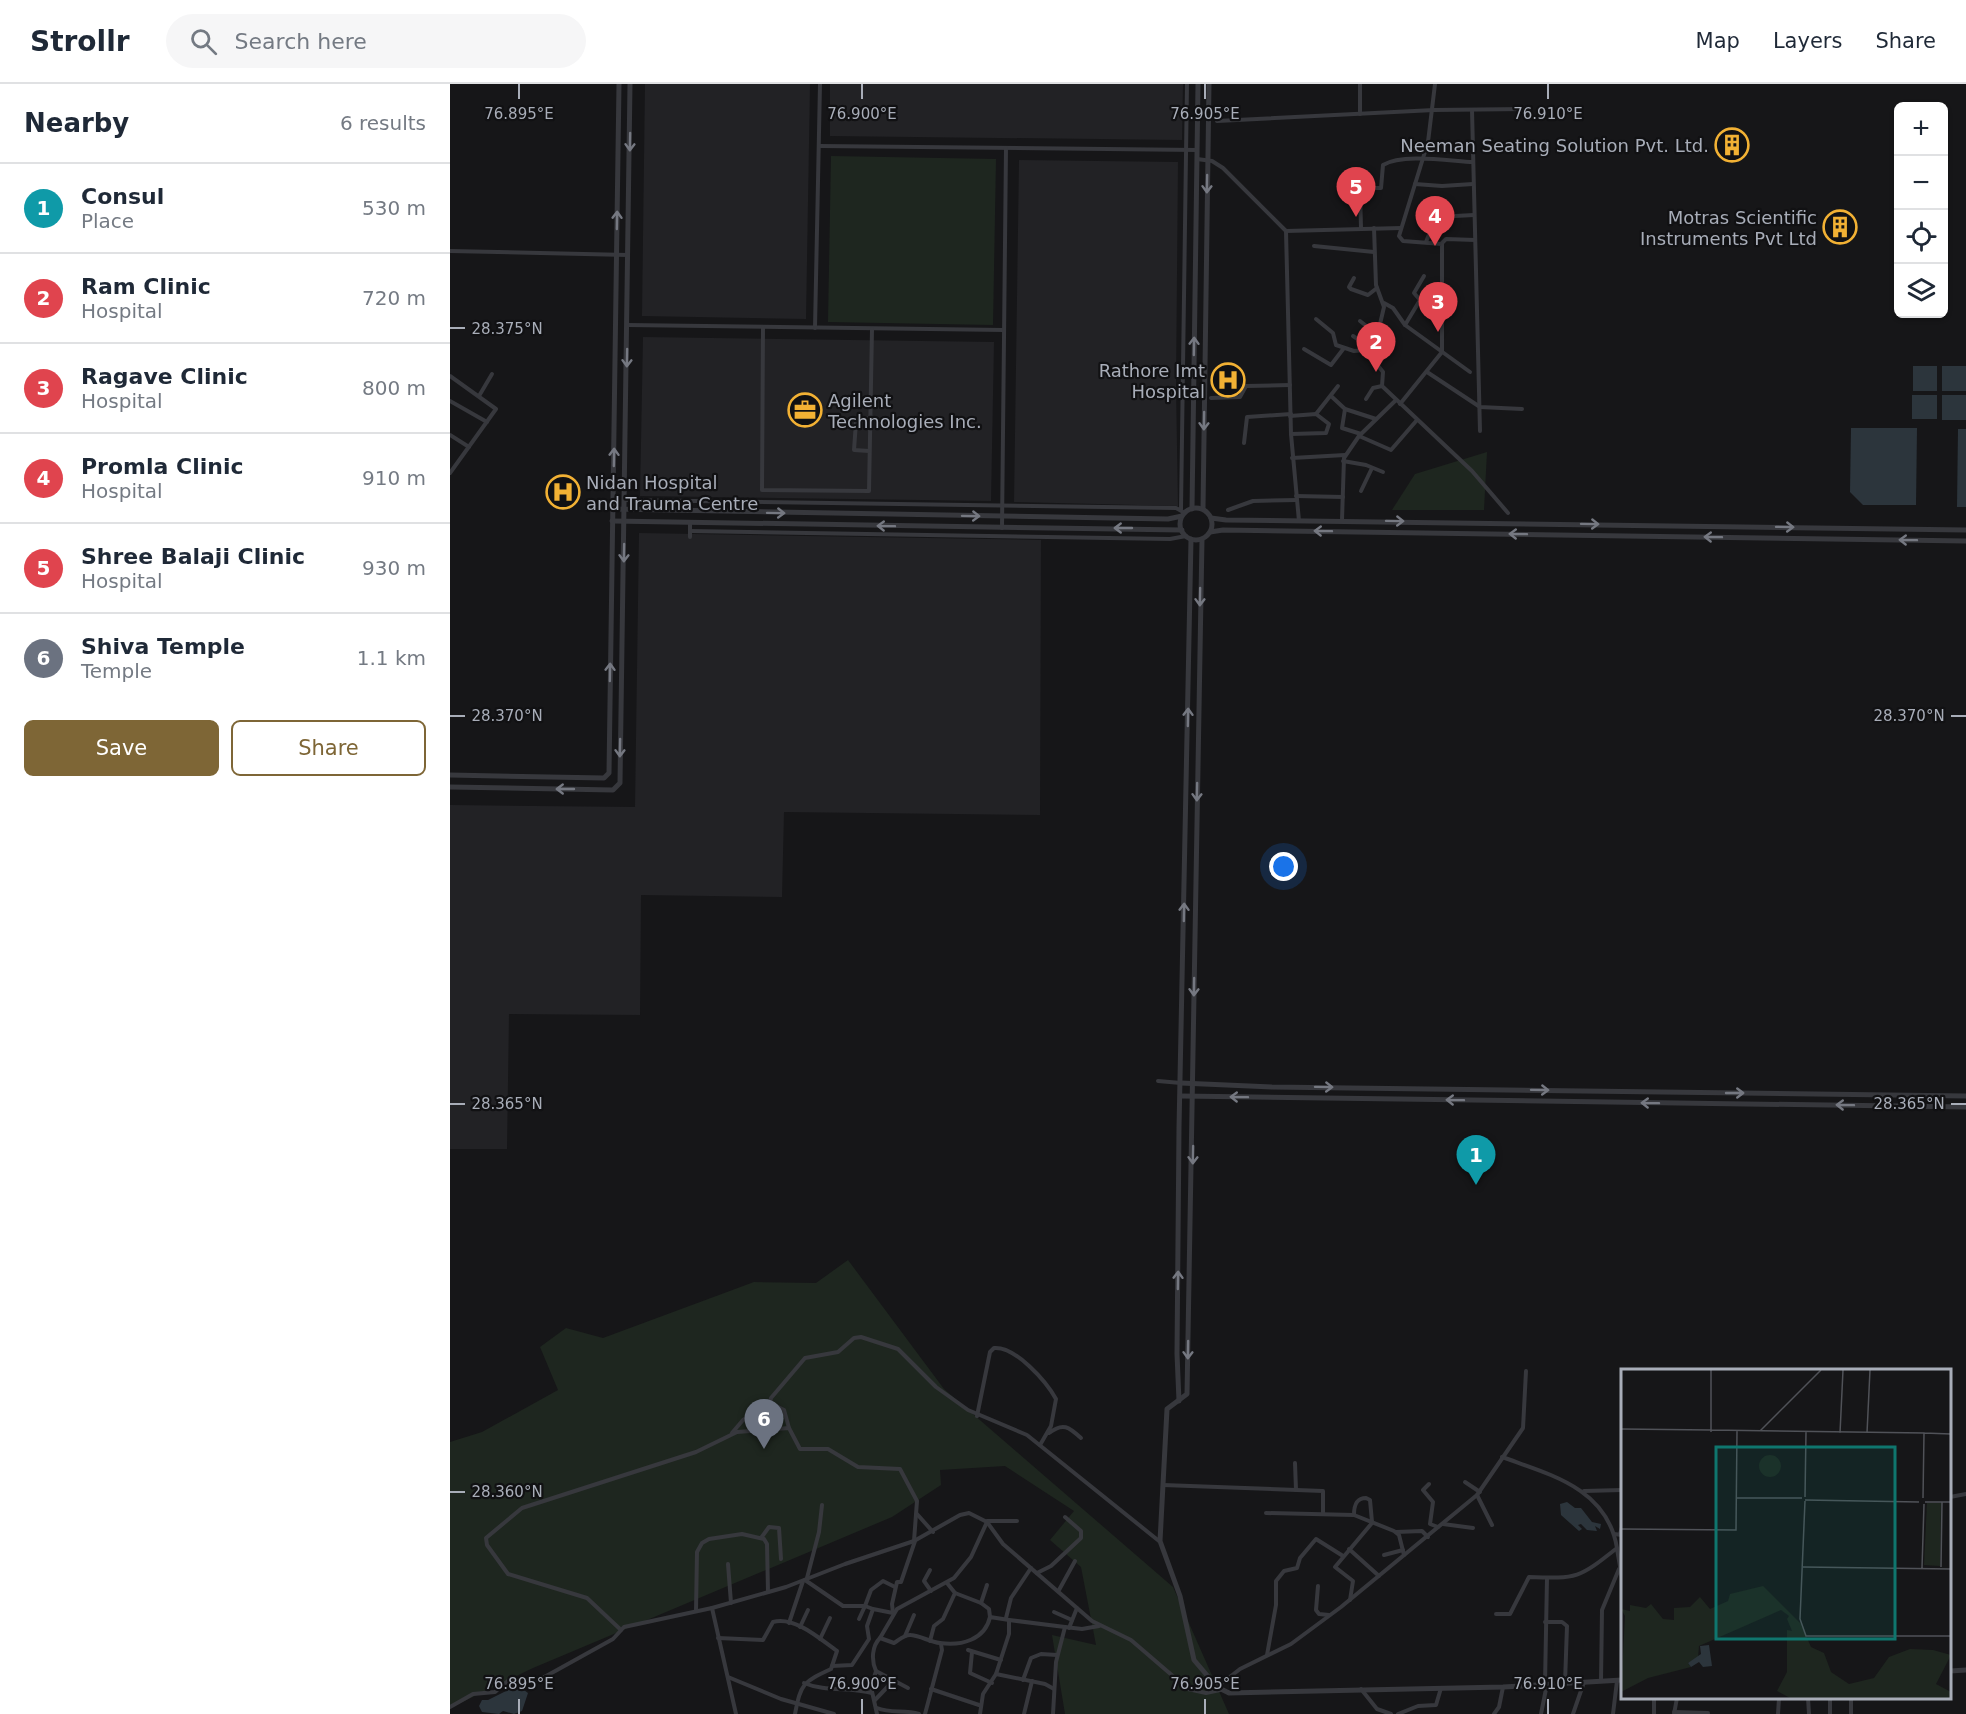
<!DOCTYPE html>
<meta charset="utf-8">
<style>
:root{--surface:#fff;--page:#f6f6f7;--text:#1f2937;--muted:#747a83;--line:#e0e1e3;--accent:#7e6636}
body{margin:0;font-family:"DejaVu Sans",sans-serif;background:var(--page);color:var(--text)}
.controls{position:absolute;right:18px;top:18px;display:grid;overflow:hidden;border-radius:9px;box-shadow:0 2px 4px #0004}
.controls button{width:54px;height:54px;display:grid;place-items:center;padding:0;border:0;border-bottom:2px solid var(--line);background:var(--surface);color:var(--text);font:30px sans-serif}
.you{position:absolute;left:834px;top:783px;width:21px;height:21px;margin:-15px;border:4px solid #fff;border-radius:50%;background:#1a73e8;box-shadow:0 0 0 9px #1a73e833}
.badge{display:grid;place-items:center;width:39px;height:39px;border-radius:50%;background:var(--accent);color:#fff;font-size:20px;font-weight:700}
.pin{position:absolute;translate:-50% -50px;filter:drop-shadow(0 2px 3px #0008)}
.pin::after{content:'';position:absolute;top:32px;width:21px;height:18px;background:inherit;clip-path:polygon(0 0,100% 0,50% 100%)}
.list{margin:0;padding:0;list-style:none}
h2{display:flex;justify-content:space-between;align-items:center;height:78px;margin:0;padding:0 24px;font-size:26px}
h2 small{font-size:20px;font-weight:400;color:var(--muted)}
.list li{display:grid;grid-template-columns:39px 1fr auto;gap:18px;align-items:center;box-sizing:border-box;height:90px;padding:0 24px;border-top:2px solid var(--line)}
.list b{display:block;font-size:22px;white-space:nowrap}
.list p{margin:0;font-size:20px;white-space:nowrap;color:var(--muted)}
.list em{font-size:20px;font-style:normal;color:var(--muted)}
.actions{display:flex;gap:12px;padding:18px 24px}
.actions a{flex:1;padding:14px 0;border:2px solid var(--accent);border-radius:9px;text-align:center;font-size:21px;color:var(--accent)}
.actions .main{background:var(--accent);color:#fff}
.icon{flex:none;width:33px;height:33px;fill:none;stroke:currentColor;stroke-width:2;stroke-linecap:round;stroke-linejoin:round}
.map{position:relative;flex:none;width:1516px;height:1630px;overflow:hidden}
header{display:flex;align-items:center;gap:36px;box-sizing:border-box;height:84px;padding:0 30px;background:var(--surface);border-bottom:2px solid var(--line)}
header strong{font-size:28px}
nav{display:flex;gap:33px;margin-inline-start:auto;font-size:21px}
.search{width:420px;height:54px;background:var(--page);display:flex;align-items:center;gap:15px;box-sizing:border-box;padding:0 21px;border-radius:33px;color:var(--muted);font-size:22px}
main{display:flex}
aside{flex:1;background:var(--surface)}
.map>svg:first-child{display:block}
</style>
<header>
<strong>Strollr</strong>
<div class="search"><svg class="icon" aria-label="search" viewBox="0 0 24 24"><circle cx="10" cy="10" r="6"/><path d="M15 15l6 6"/></svg>Search here</div>
<nav><a>Map</a><a>Layers</a><a>Share</a></nav>
</header>
<main>
<aside>
<h2>Nearby<small>6 results</small></h2>
<ul class="list">
<li><span class="badge" style="background:#0f9aa8">1</span><div><b>Consul</b><p>Place</p></div><em>530 m</em></li>
<li><span class="badge" style="background:#e0444e">2</span><div><b>Ram Clinic</b><p>Hospital</p></div><em>720 m</em></li>
<li><span class="badge" style="background:#e0444e">3</span><div><b>Ragave Clinic</b><p>Hospital</p></div><em>800 m</em></li>
<li><span class="badge" style="background:#e0444e">4</span><div><b>Promla Clinic</b><p>Hospital</p></div><em>910 m</em></li>
<li><span class="badge" style="background:#e0444e">5</span><div><b>Shree Balaji Clinic</b><p>Hospital</p></div><em>930 m</em></li>
<li><span class="badge" style="background:#6b7280">6</span><div><b>Shiva Temple</b><p>Temple</p></div><em>1.1 km</em></li>
</ul>
<div class="actions"><a class="main">Save</a><a>Share</a></div>
</aside>
<div class="map">
<svg width="1516" height="1630" viewBox="0 0 1516 1630">
<rect width="100%" height="100%" fill="#161618"/>
<g fill="#222225">
<path d="M195,0H360L356,235L192,232Z"/>
<path d="M380,0H733L732,56L380,52Z"/>
<path d="M569,76L728,78L726,303L728,422L564,418Z"/>
<path d="M193,253L544,258L541,417L190,412Z"/>
<path d="M189,449L591,456L590,731L334,728L332,813L191,811L190,931L59,930L57,1065H0V721L185,723Z"/>
</g>
<g fill="#1e261f">
<path d="M381,72L546,75L543,241L378,238Z"/>
<path d="M1037,368L1034,426H942L965,390Z"/>
<path d="M398,1176L494,1305L723,1503L779,1630H615L602,1551L646,1561L631,1483L600,1456L624,1427L555,1382L490,1386L491,1401L442,1433L83,1584L0,1624V1358L32,1348L108,1306L90,1263L116,1244L153,1254L304,1198L366,1199Z"/>
</g>
<g fill="#2c353c">
<rect x="1463" y="282" width="24" height="25"/>
<rect x="1492" y="282" width="24" height="25"/>
<rect x="1462" y="311" width="25" height="24"/>
<rect x="1492" y="311" width="24" height="25"/>
<path d="M1401,344H1467L1466,421H1413L1400,408Z"/>
<path d="M1508,345H1516V423H1507Z"/>
<path d="M1117,1418L1125,1424H1131L1142,1438L1151,1440L1150,1445L1145,1442L1147,1447L1137,1446L1131,1440L1128,1441L1132,1445L1129,1447L1111,1431L1110,1420Z"/>
<path d="M64,1603H70L78,1609L72,1627L64,1630L53,1627L49,1630L32,1628L29,1622L32,1616H38Z"/>
</g>
<g fill="none" stroke-linecap="round" stroke-linejoin="round">
<g stroke="#37383d" stroke-width="4">
<path d="M910,0V30"/>
<path d="M1022,26L1030,347"/>
<path d="M767,37L984,26L1075,25"/>
<path d="M370,62L747,66"/>
<path d="M747,75L762,77L773,84L836,147L951,144"/>
<path d="M965,100L992,102L1023,100"/>
<path d="M921,104H931L933,81C953,69 1000,77 1023,78"/>
<path d="M910,107L911,144"/>
<path d="M924,144L926,201L934,223L930,240L914,264L933,288L932,302L1022,387L1058,429"/>
<path d="M836,147L841,350L849,437"/>
<path d="M976,158L986,133L1024,131"/>
<path d="M992,159L996,155L1025,156"/>
<path d="M864,162L924,168"/>
<path d="M0,167L178,171"/>
<path d="M904,194L899,203L901,205L918,211L927,204"/>
<path d="M934,219L943,224L955,241L1020,288"/>
<path d="M866,235L883,249L886,261L904,267L915,266"/>
<path d="M910,237L924,248"/>
<path d="M177,241L554,246"/>
<path d="M955,241L970,216L964,209L974,192"/>
<path d="M313,243L312,406L419,407L422,245"/>
<path d="M365,244L370,0"/>
<path d="M903,252L915,260"/>
<path d="M854,265L881,281L894,264"/>
<path d="M928,280L940,265"/>
<path d="M977,288L1030,323L1072,325"/>
<path d="M0,292L46,325L0,389"/>
<path d="M29,312L42,290"/>
<path d="M881,312L895,325L926,335"/>
<path d="M761,314L790,313L796,302L840,301"/>
<path d="M916,315L923,304L932,302"/>
<path d="M0,317L37,338"/>
<path d="M950,320L992,268V160L953,157L949,152L978,58L985,0"/>
<path d="M895,325L892,344L911,350"/>
<path d="M866,330L888,302"/>
<path d="M840,332L866,330L879,340L876,349L841,350"/>
<path d="M0,351L19,363"/>
<path d="M909,352L941,366L967,336"/>
<path d="M794,359L797,333L841,330"/>
<path d="M419,367L404,366L406,338L420,334"/>
<path d="M842,374L895,371"/>
<path d="M893,377L916,381L933,388"/>
<path d="M911,407L922,384"/>
<path d="M846,412L893,413"/>
<path d="M175,416L726,424L735,429"/>
<path d="M731,425L737,0"/>
<path d="M778,426L803,417L847,416"/>
<path d="M892,436L894,374L909,352L945,317"/>
<path d="M552,444L556,64"/>
<path d="M240,447L720,455L736,452"/>
<path d="M240,453V439"/>
<path d="M708,997L731,999"/>
<path d="M527,1332L540,1268L544,1264C565,1262 596,1297 606,1315L601,1342L590,1361"/>
<path d="M339,1344L334,1326L320,1319L321,1314L355,1274L388,1268L404,1254L411,1253L448,1265L486,1303L518,1326L577,1351L709,1457"/>
<path d="M282,1349L293,1336L320,1319"/>
<path d="M599,1349C613,1338 619,1343 631,1354"/>
<path d="M845,1379L846,1406"/>
<path d="M1015,1398L1030,1408"/>
<path d="M979,1400L973,1406L983,1418L980,1440L988,1443"/>
<path d="M713,1401L873,1407V1430"/>
<path d="M1134,1407L1172,1406"/>
<path d="M1027,1411L1042,1441"/>
<path d="M1500,1413L1516,1410"/>
<path d="M816,1429L904,1431L944,1447L949,1451L954,1471"/>
<path d="M467,1430L483,1448"/>
<path d="M904,1431C904,1422 906,1414 916,1414L920,1416L922,1438"/>
<path d="M537,1437H567"/>
<path d="M993,1440L1023,1444"/>
<path d="M946,1448L972,1447L978,1453"/>
<path d="M1164,1450L1172,1451"/>
<path d="M1170,1450L1172,1443"/>
<path d="M311,1454L319,1443L329,1444L331,1475"/>
<path d="M899,1465L929,1492"/>
<path d="M1167,1465L1172,1494"/>
<path d="M934,1471L953,1466"/>
<path d="M278,1480L281,1519"/>
<path d="M480,1486L474,1497L481,1507"/>
<path d="M587,1489L601,1482L631,1454V1447L615,1433"/>
<path d="M357,1494L369,1448L372,1421"/>
<path d="M355,1496L393,1522H415L421,1506L433,1497L445,1503"/>
<path d="M868,1502L866,1526L869,1530L879,1531"/>
<path d="M609,1506L625,1477"/>
<path d="M505,1509L531,1519L539,1525L540,1533"/>
<path d="M900,1516L903,1497L885,1483L922,1439"/>
<path d="M531,1519L537,1501"/>
<path d="M262,1524L286,1630"/>
<path d="M423,1525L443,1529L442,1520L447,1498H451L465,1457"/>
<path d="M246,1527L247,1468L252,1459L259,1455L292,1450L314,1455L317,1460L318,1508"/>
<path d="M604,1528L622,1536"/>
<path d="M1046,1530H1060L1079,1493C1128,1495 1129,1494 1167,1464C1157,1404 1101,1391 1052,1373"/>
<path d="M556,1534L561,1514L581,1484"/>
<path d="M559,1536L615,1543"/>
<path d="M1095,1538H1112L1117,1542L1115,1599"/>
<path d="M339,1539L353,1497"/>
<path d="M350,1543L358,1526"/>
<path d="M619,1544L627,1524"/>
<path d="M171,1546L137,1514L58,1490L37,1461L36,1454L72,1424L246,1368L287,1348L339,1344L350,1365H378L408,1383L450,1385L467,1417L464,1457"/>
<path d="M455,1552L464,1531"/>
<path d="M268,1554L313,1556L323,1538C345,1532 370,1555 387,1567L381,1585C353,1598 351,1599 345,1630"/>
<path d="M430,1554L447,1525L504,1494L521,1473L537,1438"/>
<path d="M370,1555L380,1534"/>
<path d="M480,1557L484,1542L493,1535L505,1509L497,1499"/>
<path d="M518,1566L551,1576"/>
<path d="M522,1568L520,1589L542,1599"/>
<path d="M817,1571L826,1521V1497L834,1487L847,1484L850,1474L866,1455L893,1472"/>
<path d="M382,1582L402,1581L419,1555L417,1542L423,1525L415,1522L409,1535"/>
<path d="M426,1587L458,1604"/>
<path d="M278,1593L331,1615L384,1630"/>
<path d="M573,1596L581,1574L591,1570L607,1571"/>
<path d="M1151,1597L1152,1526L1169,1485"/>
<path d="M354,1599C375,1608 399,1603 422,1609"/>
<path d="M1095,1600L1097,1494"/>
<path d="M767,1603L790,1585L841,1560L891,1523L1027,1411L1073,1344L1076,1287"/>
<path d="M481,1605L529,1621"/>
<path d="M911,1605L927,1625L941,1630"/>
<path d="M1204,1614V1630"/>
<path d="M1358,1614L1359,1630"/>
<path d="M425,1616L444,1596"/>
<path d="M0,1623L23,1610L45,1608L59,1596H89L163,1555L174,1543L262,1524L336,1503L395,1480L464,1457L510,1431L519,1429L537,1438L553,1460L642,1537L681,1556L738,1605L756,1609L770,1606"/>
<path d="M427,1624C441,1630 455,1625 469,1630"/>
<path d="M1224,1628L1258,1629"/>
<path d="M427,1630L421,1603L426,1587C421,1576 422,1562 430,1554L444,1559C449,1556 455,1550 461,1551C471,1552 480,1558 490,1559C511,1562 535,1556 540,1533L559,1536V1550L546,1590L595,1600L604,1605"/>
<path d="M475,1630L492,1566L491,1560"/>
<path d="M530,1630L533,1610L546,1590"/>
<path d="M574,1630L582,1597"/>
<path d="M603,1630L606,1578L615,1543L632,1545L649,1542"/>
<path d="M948,1630L968,1622L986,1621L991,1604"/>
<path d="M1044,1630L1049,1623L1053,1603"/>
<path d="M1091,1630L1097,1600"/>
<path d="M1123,1630L1134,1598"/>
<path d="M1163,1630L1167,1597"/>
<path d="M1224,1630L1227,1614"/>
<path d="M1328,1630L1329,1614"/>
<path d="M1380,1630V1614"/>
<path d="M1401,1630V1614"/>
</g>
<g stroke="#37383d" stroke-width="5">
<circle cx="746" cy="440" r="16"/>
<path d="M163,425L718,435L732,432"/>
<path d="M742,425L748,0"/>
<path d="M753,425L759,0"/>
<path d="M761,434L776,436L1516,446"/>
<path d="M162,437L732,446"/>
<path d="M760,448L773,446L1516,457"/>
<path d="M752,455L737,1310L717,1325L710,1457L730,1512L744,1576L767,1603L779,1609L1053,1603L1172,1596"/>
<path d="M0,691L154,694L159,689L169,0"/>
<path d="M0,703L163,706L170,699L180,0"/>
<path d="M731,999L822,1003L1516,1012"/>
<path d="M731,1012L1516,1023"/>
<path d="M729,1317L727,1270L729,1044L741,455"/>
<path d="M1500,1587L1516,1586"/>
</g>
</g>
<defs><path id="oneway-shaft" d="M-6 0H5M1.5-3L5.5 0L1.5 3" fill="none" stroke-width="1.6" stroke-linecap="round" stroke-linejoin="round" transform="scale(1.5)"/></defs>
<g stroke="#757881">
<use href="#oneway-shaft" transform="translate(180 58) rotate(91)"/>
<use href="#oneway-shaft" transform="translate(757 100) rotate(91)"/>
<use href="#oneway-shaft" transform="translate(167 136) rotate(-89)"/>
<use href="#oneway-shaft" transform="translate(744 262) rotate(-89)"/>
<use href="#oneway-shaft" transform="translate(177 274) rotate(91)"/>
<use href="#oneway-shaft" transform="translate(754 337) rotate(91)"/>
<use href="#oneway-shaft" transform="translate(164 373) rotate(-89)"/>
<use href="#oneway-shaft" transform="translate(326 429) rotate(1)"/>
<use href="#oneway-shaft" transform="translate(521 432) rotate(1)"/>
<use href="#oneway-shaft" transform="translate(945 437) rotate(1)"/>
<use href="#oneway-shaft" transform="translate(1140 440) rotate(1)"/>
<use href="#oneway-shaft" transform="translate(436 442) rotate(-179)"/>
<use href="#oneway-shaft" transform="translate(1335 443) rotate(1)"/>
<use href="#oneway-shaft" transform="translate(673 444) rotate(-180)"/>
<use href="#oneway-shaft" transform="translate(873 447) rotate(-179)"/>
<use href="#oneway-shaft" transform="translate(1068 450) rotate(-179)"/>
<use href="#oneway-shaft" transform="translate(1263 453) rotate(-179)"/>
<use href="#oneway-shaft" transform="translate(1458 456) rotate(-179)"/>
<use href="#oneway-shaft" transform="translate(174 469) rotate(91)"/>
<use href="#oneway-shaft" transform="translate(750 513) rotate(91)"/>
<use href="#oneway-shaft" transform="translate(160 588) rotate(-89)"/>
<use href="#oneway-shaft" transform="translate(738 633) rotate(-89)"/>
<use href="#oneway-shaft" transform="translate(170 664) rotate(91)"/>
<use href="#oneway-shaft" transform="translate(115 705) rotate(-180)"/>
<use href="#oneway-shaft" transform="translate(747 708) rotate(91)"/>
<use href="#oneway-shaft" transform="translate(734 828) rotate(-89)"/>
<use href="#oneway-shaft" transform="translate(744 903) rotate(91)"/>
<use href="#oneway-shaft" transform="translate(874 1003) rotate(1)"/>
<use href="#oneway-shaft" transform="translate(1090 1006) rotate(1)"/>
<use href="#oneway-shaft" transform="translate(1285 1009)"/>
<use href="#oneway-shaft" transform="translate(789 1013) rotate(-179)"/>
<use href="#oneway-shaft" transform="translate(1005 1016) rotate(-179)"/>
<use href="#oneway-shaft" transform="translate(1200 1019) rotate(-179)"/>
<use href="#oneway-shaft" transform="translate(1395 1021) rotate(-179)"/>
<use href="#oneway-shaft" transform="translate(743 1071) rotate(91)"/>
<use href="#oneway-shaft" transform="translate(728 1196) rotate(-89)"/>
<use href="#oneway-shaft" transform="translate(738 1266) rotate(91)"/>
</g>
<path fill="none" stroke="#a8adb8" stroke-width="2" d="M69,0V15M412,0V15M755,0V15M1098,0V15M0,244H15M0,632H15M1501,632H1516M0,1020H15M1501,1020H1516M0,1408H15M69,1615V1630M412,1615V1630M755,1615V1630M1098,1615V1630"/>
<defs>
<symbol id="building-ring" viewBox="-11 -11 22 22"><circle r="9.5" fill="#111113" stroke="#f2b134" stroke-width="1.5"/><path d="M-4-6H4V6H1V3H-1V6H-4ZM-2.5-4.3h1.7v1.8h-1.7ZM.8-4.3h1.7v1.8H.8ZM-2.5-1h1.7V.8h-1.7ZM.8-1h1.7V.8H.8Z" fill="#f2b134"/></symbol>
<symbol id="hospital-ring" viewBox="-11 -11 22 22"><circle r="9.5" fill="#111113" stroke="#f2b134" stroke-width="1.5"/><path d="M-5-5h3v3.5h4V-5h3V5h-3V1.5h-4V5h-3Z" fill="#f2b134"/></symbol>
<symbol id="office-ring" viewBox="-11 -11 22 22"><circle r="9.5" fill="#111113" stroke="#f2b134" stroke-width="1.5"/><path d="M-6-3h4V-5.5h4V-3h4V5H-6ZM-1-4.5V-3h2v-1.5ZM-6 0V1H6V0Z" fill="#f2b134"/></symbol>
</defs>
<g fill-rule="evenodd">
<use href="#building-ring" x="1263" y="42" width="38" height="38"/>
<use href="#building-ring" x="1371" y="124" width="38" height="38"/>
<use href="#hospital-ring" x="759" y="277" width="38" height="38"/>
<use href="#office-ring" x="336" y="307" width="38" height="38"/>
<use href="#hospital-ring" x="94" y="389" width="38" height="38"/>
</g>
<g text-anchor="middle" dominant-baseline="central" stroke-width="4.5" stroke-linejoin="round" paint-order="stroke">
<g font-size="18" fill="#a8adb8" stroke="#111113" text-anchor="end">
<text x="1259" y="61">Neeman Seating Solution Pvt. Ltd.</text>
<text x="1367" y="133">Motras Scientific<tspan x="1367" dy="21">Instruments Pvt Ltd</tspan></text>
<text x="755" y="286">Rathore Imt<tspan x="755" dy="21">Hospital</tspan></text>
<text x="378" y="316" text-anchor="start">Agilent<tspan x="378" dy="21">Technologies Inc.</tspan></text>
<text x="136" y="398" text-anchor="start">Nidan Hospital<tspan x="136" dy="21">and Trauma Centre</tspan></text>
</g>
</g>
<g transform="translate(1171 1285)">
<rect width="330" height="330" fill="#161618"/>
<path d="M138 97a11 11 0 1 1 22 0a11 11 0 1 1-22 0ZM306,134H320L319,197L303,196ZM142,217L180,255L190,278L203,284L210,303L228,315L253,309L268,288L289,280L312,281L330,286L315,315L330,323V329H169L156,322L166,303V261L171,262L166,250L168,247L160,241L78,277L77,289L67,294L70,298L27,309L0,323L4,247L0,240L9,242V236L25,239L30,235L42,250L53,251V239L69,238L79,228L89,240L107,232L109,225Z" fill="#1e261f"/>
<path d="M88,276L91,297L82,298L78,293L70,298L67,294L80,285L79,277Z" fill="#2c353c"/>
<path fill="none" stroke="#505258" stroke-width="1.5" d="M90,1V63M0,60L90,61M90,61L303,64L302,129M139,62L200,1M219,64L222,1M246,64L249,1M303,64L330,65M184,128L185,63M116,129H181M184,131L298,133M184,132L179,250L185,267H330M304,133H330M0,160L115,161L116,62M182,198L330,200M320,198L321,133M301,199L303,135"/>
<path fill="#0f766e" fill-opacity="0.15" stroke="#0f766e" stroke-width="3" d="M95,78H274V270H95Z"/>
<rect width="330" height="330" fill="none" stroke="#a8adb8" stroke-width="3"/>
</g>
<g font-size="15" text-anchor="middle" fill="#a8adb8" stroke="#111113" stroke-width="4.5" stroke-linejoin="round" paint-order="stroke">
<text x="69" y="35">76.895°E</text>
<text x="412" y="35">76.900°E</text>
<text x="755" y="35">76.905°E</text>
<text x="1098" y="35">76.910°E</text>
<text x="57" y="250">28.375°N</text>
<text x="57" y="637">28.370°N</text>
<text x="1459" y="637">28.370°N</text>
<text x="57" y="1025">28.365°N</text>
<text x="1459" y="1025">28.365°N</text>
<text x="57" y="1413">28.360°N</text>
<text x="69" y="1605">76.895°E</text>
<text x="412" y="1605">76.900°E</text>
<text x="755" y="1605">76.905°E</text>
<text x="1098" y="1605">76.910°E</text>
</g>
</svg>
<div class="controls">
<button>+</button>
<button>−</button>
<button><svg class="icon" aria-label="locate" viewBox="0 0 24 24"><circle cx="12" cy="12" r="6"/><path d="M12 2v4M12 18v4M2 12h4M18 12h4"/></svg></button>
<button><svg class="icon" aria-label="layers" viewBox="0 0 24 24"><path d="M12 4l9 5-9 5-9-5zM3 14l9 5 9-5"/></svg></button>
</div>
<div class="you"></div>
<div class="pin badge" style="left:1026px;top:1101px;background:#0f9aa8">1</div>
<div class="pin badge" style="left:926px;top:288px;background:#e0444e">2</div>
<div class="pin badge" style="left:988px;top:248px;background:#e0444e">3</div>
<div class="pin badge" style="left:985px;top:162px;background:#e0444e">4</div>
<div class="pin badge" style="left:906px;top:133px;background:#e0444e">5</div>
<div class="pin badge" style="left:314px;top:1365px;background:#6b7280">6</div>
</div>
</main>
